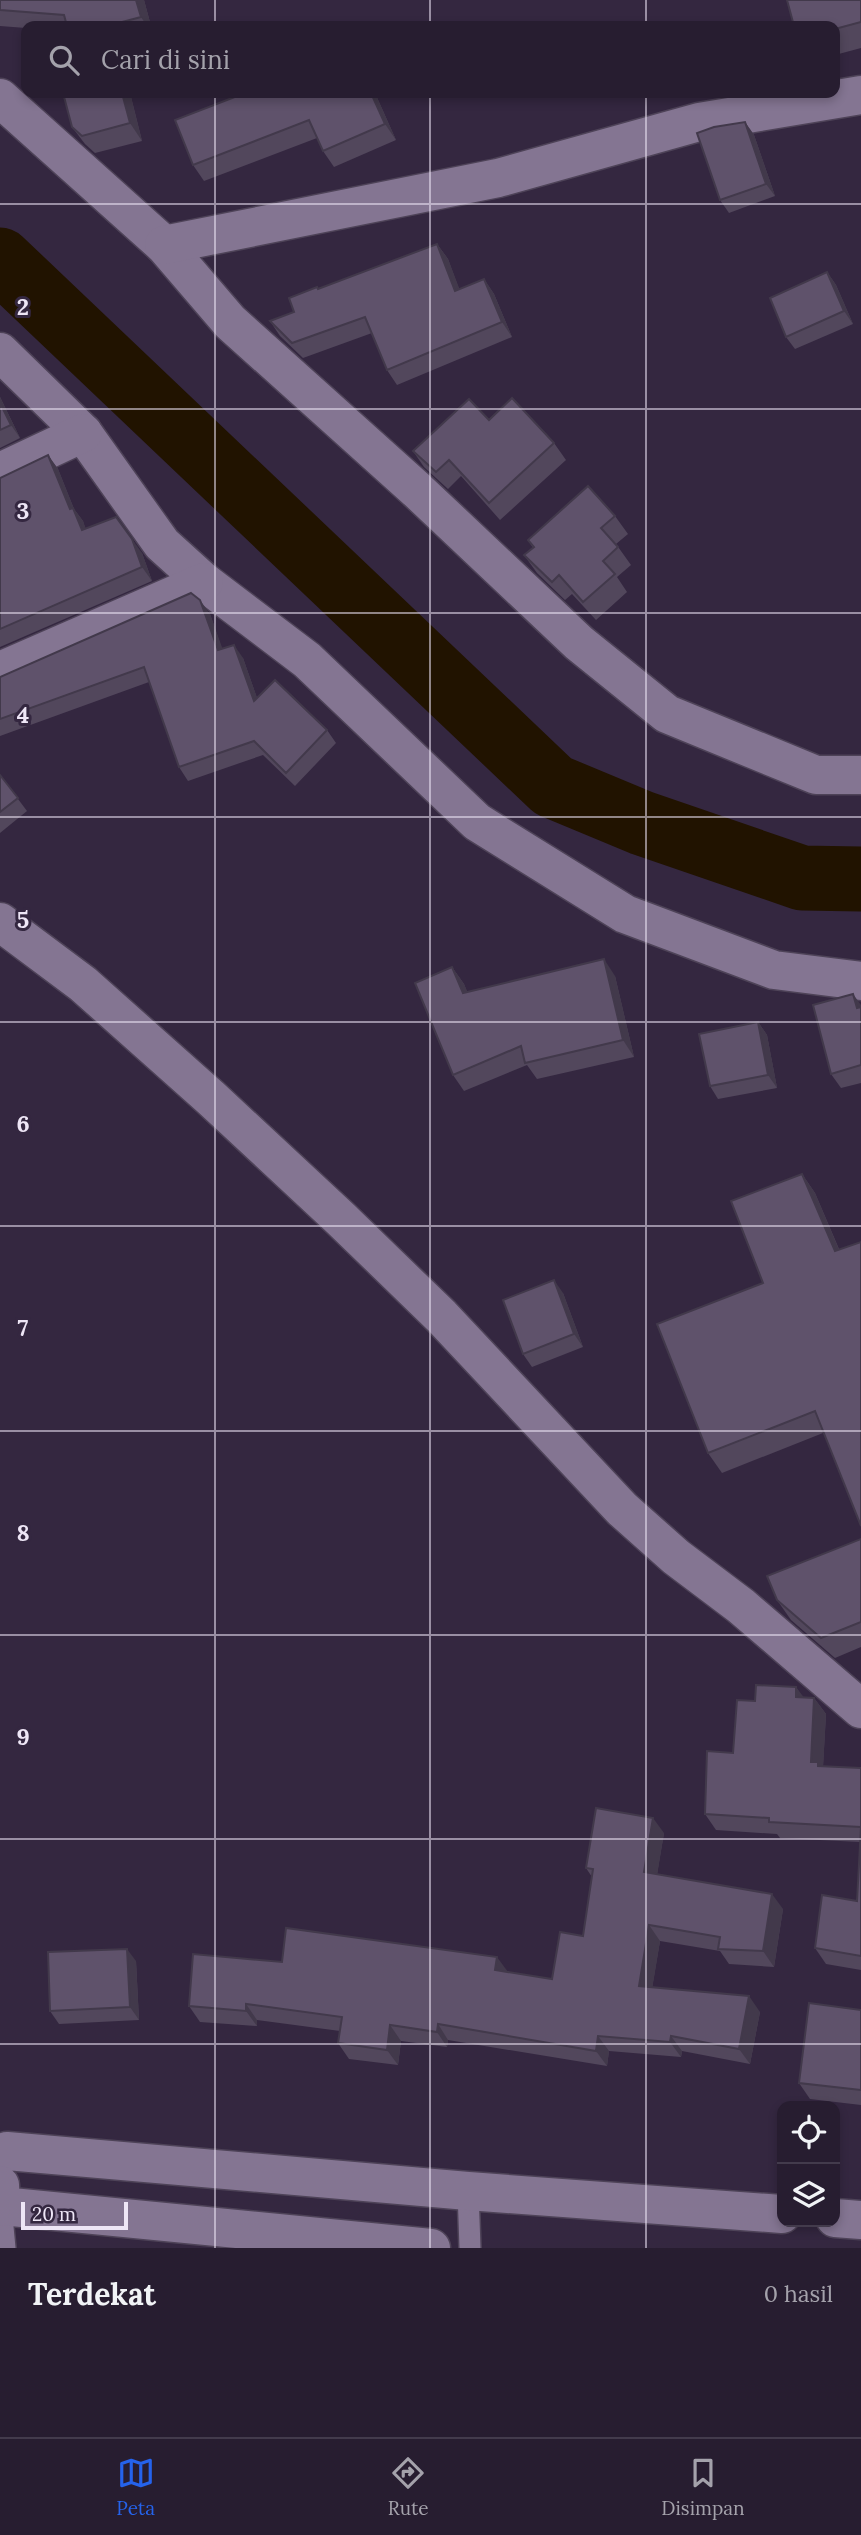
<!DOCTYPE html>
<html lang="id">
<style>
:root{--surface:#271d30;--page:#2f2638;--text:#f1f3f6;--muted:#a4a2ab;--line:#433b4c;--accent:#2563eb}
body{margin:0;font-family:Lora,serif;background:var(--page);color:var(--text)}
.controls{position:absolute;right:21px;bottom:21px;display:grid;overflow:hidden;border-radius:14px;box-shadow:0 4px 10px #0003}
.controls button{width:63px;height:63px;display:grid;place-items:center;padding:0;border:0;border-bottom:2px solid var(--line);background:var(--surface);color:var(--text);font:35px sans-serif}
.scale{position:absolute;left:21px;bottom:18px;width:107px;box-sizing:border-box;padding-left:7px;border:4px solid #eee6f6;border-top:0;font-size:19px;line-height:24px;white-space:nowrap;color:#eee6f6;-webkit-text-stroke:5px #342740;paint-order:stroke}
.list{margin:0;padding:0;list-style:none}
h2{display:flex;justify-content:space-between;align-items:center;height:91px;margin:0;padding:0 28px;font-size:30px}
h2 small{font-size:23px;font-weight:400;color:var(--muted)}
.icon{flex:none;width:38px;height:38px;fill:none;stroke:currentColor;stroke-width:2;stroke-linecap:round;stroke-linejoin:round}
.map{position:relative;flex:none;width:861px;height:2248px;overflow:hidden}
.search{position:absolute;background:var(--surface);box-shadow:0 4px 10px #0003;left:21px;right:21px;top:21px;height:77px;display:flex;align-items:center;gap:18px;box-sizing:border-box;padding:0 24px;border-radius:14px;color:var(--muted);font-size:26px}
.sheet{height:189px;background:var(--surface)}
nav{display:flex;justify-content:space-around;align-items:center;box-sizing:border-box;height:98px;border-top:2px solid var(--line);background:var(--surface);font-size:19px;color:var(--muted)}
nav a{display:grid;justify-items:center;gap:4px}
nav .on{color:var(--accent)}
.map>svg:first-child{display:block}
</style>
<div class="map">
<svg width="861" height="2248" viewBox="0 0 861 2248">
<rect width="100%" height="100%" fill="#342740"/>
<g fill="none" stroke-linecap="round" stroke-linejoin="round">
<path stroke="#211300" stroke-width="65" d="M0,260L553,786L642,823L802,878L861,879"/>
<defs>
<g id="service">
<path d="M468,2191L470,2248"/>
<path d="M1,2206L5,2248"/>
</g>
<g id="minor">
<path d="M0,98L164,245L230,322L417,490L579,643L667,714L816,775H861"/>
<path d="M164,245L498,178L699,122L861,95"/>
<path d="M0,352L83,433L162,544L204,582L307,660L477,822L625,914L774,970L861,981"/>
<path d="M0,472L83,433"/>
<path d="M0,671L204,582"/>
<path d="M0,922L83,984L211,1098L341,1219L441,1316L622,1509L676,1557L741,1606L861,1709"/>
<path d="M0,2155L7,2151L468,2191L782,2214"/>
<path d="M0,2185L1,2206L431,2248"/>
<path d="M835,2218L861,2220"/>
</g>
</defs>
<use href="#service" stroke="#4e4358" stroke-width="24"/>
<use href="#minor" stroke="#4e4358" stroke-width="41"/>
<use href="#service" stroke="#847592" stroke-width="21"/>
<use href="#minor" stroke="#847592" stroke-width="38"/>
</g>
<g fill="#52475c">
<path d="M0,0H144L151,26H26V28L0,26Z"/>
<path d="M861,0V48L835,55V26Z"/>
<path d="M63,93H130L142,141L95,153L85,144L72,127Z"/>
<path d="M375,93L396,140L334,167L323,151L317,138L204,181L193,165Z"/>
<path d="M745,122L754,135L775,196L729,213L720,200Z"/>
<path d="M437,244L448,259L459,289L484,279L494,294L512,337L397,385L387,370L372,333L303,358L280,336L270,321L294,312L318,289Z"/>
<path d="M827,272L836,285L853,324L795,349L786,337Z"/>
<path d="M0,397L20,438L0,448Z"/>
<path d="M489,420L554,443L566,460L500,520L461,476L448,489L424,467L413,451Z"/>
<path d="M48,455L58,469L74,509L83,521L85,528L142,553L152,581L0,647V478Z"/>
<path d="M615,516L628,534L616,544L631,565L617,577L627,592L596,620L572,594L565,600L537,573L524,555L533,548L528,540Z"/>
<path d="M210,614L222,649L243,658L257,698L327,730L336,743L295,786L263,755L188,781L179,767L149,682L0,736V677Z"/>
<path d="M0,775L27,811L0,833Z"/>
<path d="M452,967L464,984L467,992L615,976L634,1057L537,1079L527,1065L464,1091L453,1075Z"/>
<path d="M861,1005V1083L841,1088L831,1074Z"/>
<path d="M758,1022L767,1035L777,1088L718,1099L710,1086Z"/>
<path d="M802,1174L815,1193L839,1249L823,1433L722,1473L708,1453L763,1283Z"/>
<path d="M563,1293L583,1347L532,1367L523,1354Z"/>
<path d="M861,1539V1647L835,1658L791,1620L777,1600Z"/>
<path d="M796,1687L803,1698H814L826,1714L823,1766L861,1768V1970L826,1964L815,1948L857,1901L860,1842L780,1838L777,1834L716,1830L705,1814L733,1753L755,1701Z"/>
<path d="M664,1833L657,1874L783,1909L774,1967L729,1964L720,1951L660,1941L652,1988L760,2012L750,2064L682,2051L681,2057L609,2051L607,2066L448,2040L447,2047L401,2041L398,2065L349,2059L338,2043L340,2031L257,2020V2026L200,2022L189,2006L282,1962L507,1972L552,1979L583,1936L592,1877L586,1868Z"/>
<path d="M136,1961L139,2020L59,2024L50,2011Z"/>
<path d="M861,2010V2105L810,2099L799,2083Z"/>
</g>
<g fill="#42394b">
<path d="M136,0H144L151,26H147L141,17Z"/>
<path d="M122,93H130L142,141L130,123Z"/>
<path d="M371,93H375L396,140L385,124Z"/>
<path d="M745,122L754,135L775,196L766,184Z"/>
<path d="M437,244L448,259L466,306L455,291Z"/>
<path d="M827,272L836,285L853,324L844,311Z"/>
<path d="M484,279L494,294L512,337L502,322Z"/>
<path d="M0,397L20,438L11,425L0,403Z"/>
<path d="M48,455L58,469L74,509L83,521L91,543L70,509Z"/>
<path d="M132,539L142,553L152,581L142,567Z"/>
<path d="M200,600L210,614L228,664L218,650Z"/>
<path d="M234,645L243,658L263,715L254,701Z"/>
<path d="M604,959L615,976L634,1057L623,1040Z"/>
<path d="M452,967L464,984L475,1009L463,993Z"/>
<path d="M853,994L861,1005V1014L857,1008Z"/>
<path d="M758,1022L767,1035L777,1088L768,1075Z"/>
<path d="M802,1174L815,1193L848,1271L835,1251Z"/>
<path d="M554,1280L563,1293L583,1347L574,1334Z"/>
<path d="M796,1687L808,1703L796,1697Z"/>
<path d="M814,1698L826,1714L823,1769L811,1762Z"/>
<path d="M653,1818L664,1833L655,1888L644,1872Z"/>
<path d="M772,1894L783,1909L774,1967L763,1951Z"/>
<path d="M649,1925L660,1941L650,2002L639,1986Z"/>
<path d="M127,1949L136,1961L139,2020L130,2007Z"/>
<path d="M497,1957L508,1972L495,1970Z"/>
<path d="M749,1996L760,2012L750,2064L739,2049Z"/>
<path d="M246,2004L257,2020V2026L246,2011Z"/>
<path d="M438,2024L448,2040L447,2047L437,2032Z"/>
<path d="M390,2025L401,2041L398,2065L387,2050Z"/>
<path d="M598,2036L609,2051L607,2066L596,2051Z"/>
<path d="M671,2036L682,2051L681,2057L670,2042Z"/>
</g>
<g fill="#5f526b" stroke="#42394b" stroke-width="2">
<path d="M0,0H136L141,17L107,26H67L64,15L0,10Z"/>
<path d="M787,0H861V22L835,29V26H794Z"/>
<path d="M63,93H122L130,123L82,136L72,127Z"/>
<path d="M245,93H371L385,124L323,151L309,120L193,165L175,120Z"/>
<path d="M745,122L766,184L720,200L697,133L714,127Z"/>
<path d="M437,244L455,291L484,279L502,322L387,370L365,317L292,343L270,321L294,312L289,298L317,287L318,289Z"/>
<path d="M827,272L844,311L786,337L770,298Z"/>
<path d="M512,398L554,443L489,503L449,460L436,472L413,451L469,399L489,420Z"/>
<path d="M0,403L11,425L0,430Z"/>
<path d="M48,455L70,509L73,508L82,530L116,517L132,539L142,567L0,629V478Z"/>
<path d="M588,486L615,516L601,528L618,547L603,561L615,574L583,602L559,575L552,582L524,555L534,547L528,540Z"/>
<path d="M191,593L200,600L218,650L234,645L254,701L275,680L327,730L286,773L254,741L179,767L144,667L0,719V677Z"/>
<path d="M0,775L18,798L0,812Z"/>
<path d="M604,959L623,1040L525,1063L521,1046L453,1075L415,983L452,967L463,993Z"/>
<path d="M853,994L857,1008L861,1007V1065L831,1074L813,1005Z"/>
<path d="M758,1022L768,1075L710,1086L699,1034Z"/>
<path d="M802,1174L835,1251L861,1242V1526L815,1411L708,1453L657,1324L763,1283L731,1201Z"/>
<path d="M554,1280L574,1334L523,1354L503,1300Z"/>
<path d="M861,1539V1622L821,1638L777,1600L767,1576Z"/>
<path d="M756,1685L796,1687V1697L814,1698L811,1762H818V1766L861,1768V1956L815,1948L822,1895L857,1901L861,1827L769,1822V1818L705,1814L707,1751L733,1753L737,1700L755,1701Z"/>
<path d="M596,1808L653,1818L644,1872L772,1894L763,1951L718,1949L720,1937L649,1925L639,1986L749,1996L739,2049L671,2036L670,2042L598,2036L596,2051L438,2024L437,2032L390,2025L387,2050L338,2043L342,2017L246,2004V2011L189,2006L193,1954L282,1962L286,1928L497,1957L495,1970L552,1979L560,1932L583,1936L593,1869L586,1868Z"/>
<path d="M127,1949L130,2007L50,2011L48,1952Z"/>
<path d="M809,2003L861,2010V2090L799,2083Z"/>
</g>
<path fill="none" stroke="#eee6f6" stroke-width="2" stroke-opacity="0.55" d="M215,0V26M430,0V26M646,0V26M215,93V2248M430,93V2248M646,93V2248M0,204H861M0,409H861M0,613H861M0,817H861M0,1022H861M0,1226H861M0,1431H861M0,1635H861M0,1839H861M0,2044H861"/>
<g font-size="23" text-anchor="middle" font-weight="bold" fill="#eee6f6" stroke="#342740" stroke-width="6" stroke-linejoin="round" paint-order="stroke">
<text x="23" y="315">2</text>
<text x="23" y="519">3</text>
<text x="23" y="723">4</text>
<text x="23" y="928">5</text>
<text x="23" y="1132">6</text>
<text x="23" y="1336">7</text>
<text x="23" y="1541">8</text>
<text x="23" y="1745">9</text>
</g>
</svg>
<div class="controls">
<button><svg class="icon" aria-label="locate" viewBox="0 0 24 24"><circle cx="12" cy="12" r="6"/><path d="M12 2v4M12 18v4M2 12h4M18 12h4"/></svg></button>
<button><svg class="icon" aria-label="layers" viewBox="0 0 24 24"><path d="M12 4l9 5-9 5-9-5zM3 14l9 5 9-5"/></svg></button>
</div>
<div class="scale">20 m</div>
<div class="search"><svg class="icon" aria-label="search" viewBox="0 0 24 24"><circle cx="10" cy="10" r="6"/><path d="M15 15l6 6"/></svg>Cari di sini</div>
</div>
<section class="sheet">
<h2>Terdekat<small>0 hasil</small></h2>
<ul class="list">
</ul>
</section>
<nav>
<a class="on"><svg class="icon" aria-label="map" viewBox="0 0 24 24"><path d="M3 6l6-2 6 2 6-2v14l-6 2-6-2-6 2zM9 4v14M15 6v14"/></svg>Peta</a>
<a><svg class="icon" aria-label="directions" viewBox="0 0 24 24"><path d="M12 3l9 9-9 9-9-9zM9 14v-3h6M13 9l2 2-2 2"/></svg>Rute</a>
<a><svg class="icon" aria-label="saved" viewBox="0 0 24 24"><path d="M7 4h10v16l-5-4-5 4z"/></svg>Disimpan</a>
</nav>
